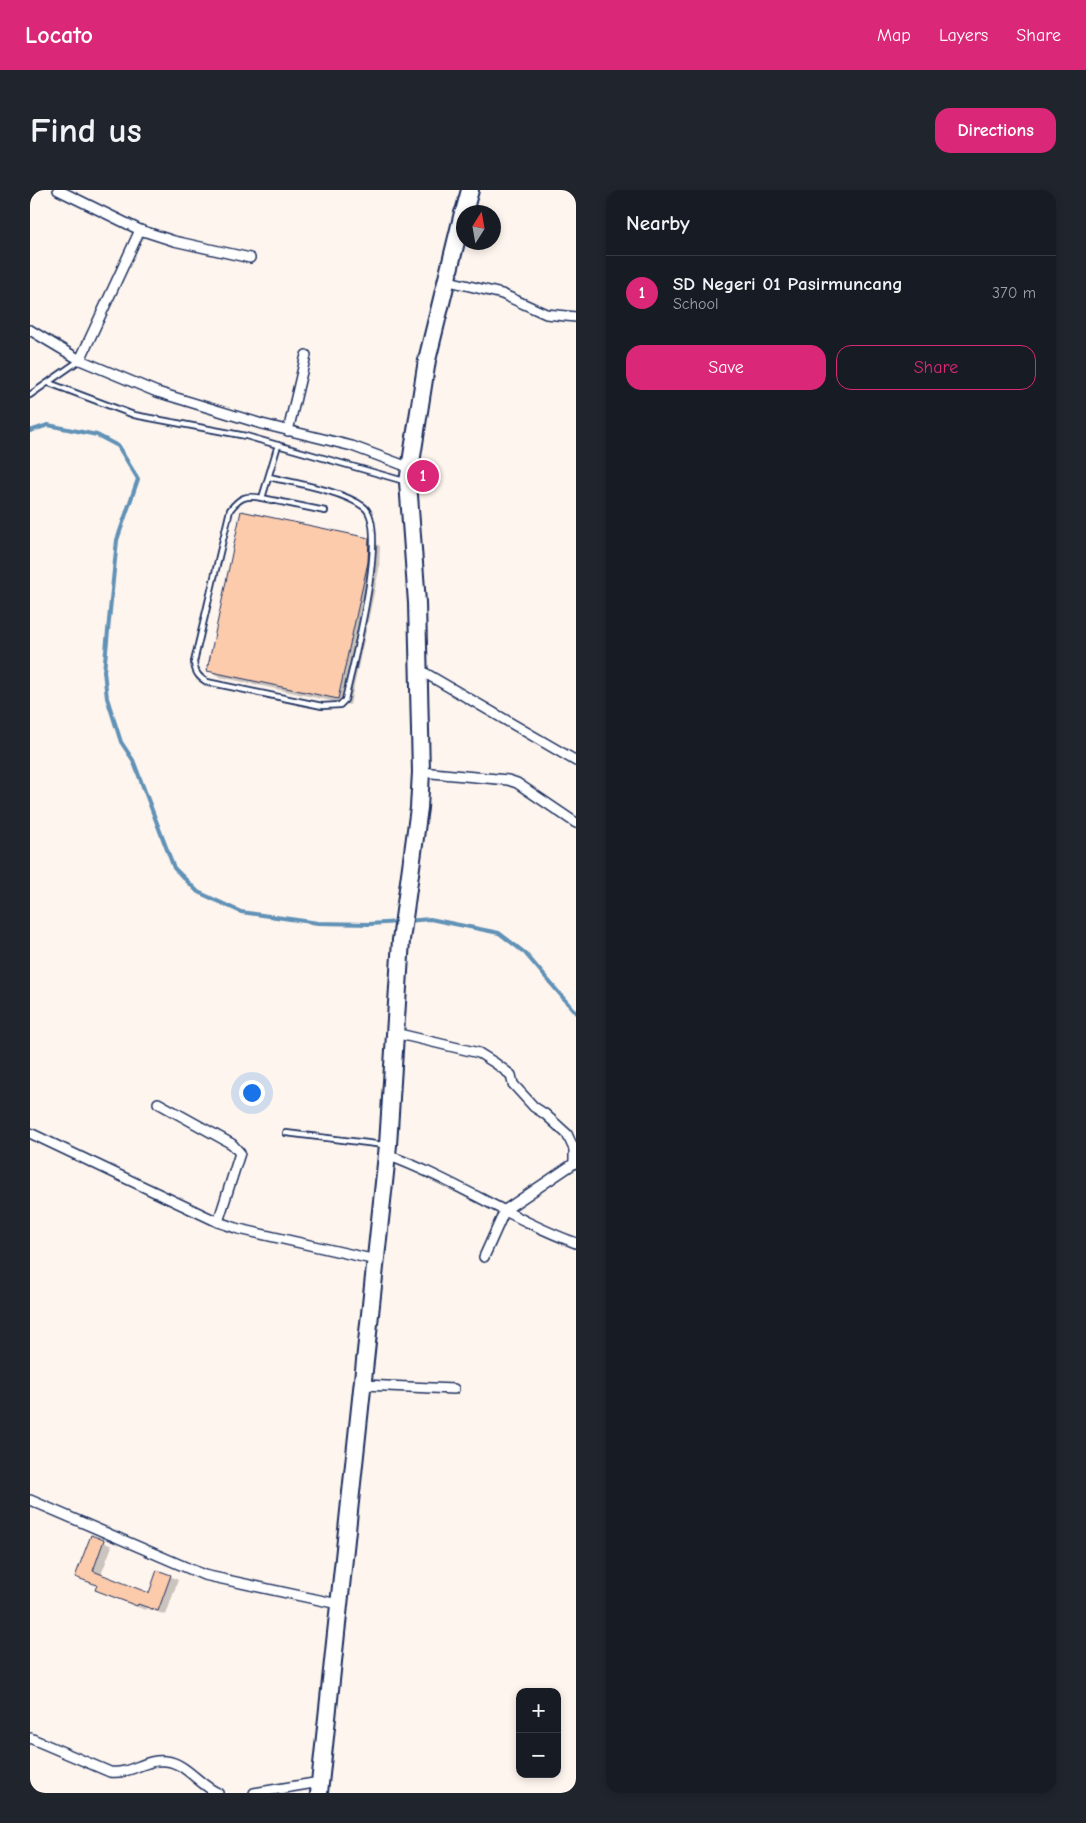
<!DOCTYPE html>
<meta charset="utf-8">
<style>
:root{--surface:#171b24;--page:#20242c;--text:#f1f3f6;--muted:#9ea1a6;--line:#363941;--accent:#db2777}
body{margin:0;font-family:"Comic Neue",sans-serif;background:var(--page);color:var(--text)}
.controls{position:absolute;right:15px;bottom:15px;display:grid;overflow:hidden;border-radius:10px;box-shadow:0 2px 8px #0003}
.controls button{width:45px;height:45px;display:grid;place-items:center;padding:0;border:0;border-bottom:1px solid var(--line);background:var(--surface);color:var(--text);font:25px sans-serif}
.compass{position:absolute;left:426px;top:15px;width:45px;height:45px;border-radius:50%;background:var(--surface);box-shadow:0 2px 8px #0003;rotate:11deg}
.you{position:absolute;left:221px;top:902px;width:18px;height:18px;margin:-12px;border:4px solid #fff;border-radius:50%;background:#1a73e8;box-shadow:0 0 0 8px #1a73e833}
.badge{display:grid;place-items:center;width:32px;height:32px;border-radius:50%;background:var(--accent);color:#fff;font-size:16px;font-weight:700}
.pin{position:absolute;translate:-50% -50%;border:2px solid #fff;box-shadow:0 1px 5px #0006}
.list{margin:0;padding:0;list-style:none}
h2{display:flex;justify-content:space-between;align-items:center;height:65px;margin:0;padding:0 20px;font-size:21px}
h2 small{font-size:16px;font-weight:400;color:var(--muted)}
.list li{display:grid;grid-template-columns:32px 1fr auto;gap:15px;align-items:center;box-sizing:border-box;height:75px;padding:0 20px;border-top:1px solid var(--line)}
.list b{display:block;font-size:19px;white-space:nowrap}
.list p{margin:0;font-size:16px;white-space:nowrap;color:var(--muted)}
.list em{font-size:16px;font-style:normal;color:var(--muted)}
.actions{display:flex;gap:10px;padding:15px 20px}
.actions a{flex:1;padding:11px 0;border:1px solid var(--accent);border-radius:15px;text-align:center;font-size:18px;color:var(--accent)}
.actions .main{background:var(--accent);color:#fff}
.map{position:relative;flex:none;width:546px;height:1603px;overflow:hidden;border-radius:15px}
header{display:flex;align-items:center;gap:30px;box-sizing:border-box;height:70px;padding:0 25px;background:var(--accent);color:#fff}
header strong{font-size:24px}
nav{display:flex;gap:28px;margin-inline-start:auto;font-size:18px}
.intro{display:flex;align-items:center;justify-content:space-between;box-sizing:border-box;height:120px;padding:0 30px}
h1{margin:0;font-size:35px}
.button{padding:12px 22px;border-radius:15px;background:var(--accent);color:#fff;font-size:18px;font-weight:700}
main{display:flex;gap:30px;padding:0 30px}
aside{flex:1;background:var(--surface);border-radius:15px;box-shadow:0 2px 8px #0003}
.map>svg:first-child{display:block}
</style>
<header>
<strong>Locato</strong>
<nav><a>Map</a><a>Layers</a><a>Share</a></nav>
</header>
<div class="intro"><h1>Find us</h1><a class="button">Directions</a></div>
<main>
<div class="map">
<svg width="546" height="1603" viewBox="0 0 546 1603">
<rect width="100%" height="100%" fill="#fef5ee"/>
<filter id="ink" filterUnits="userSpaceOnUse"><feTurbulence type="fractalNoise" baseFrequency=".02" numOctaves="2"/><feDisplacementMap in="SourceGraphic" scale="10" xChannelSelector="R" yChannelSelector="G"/><feConvolveMatrix kernelMatrix="1 2 1 2 8 2 1 2 1" color-interpolation-filters="sRGB"/></filter>
<g filter="url(#ink)">
<g fill="#0003">
<path d="M338,349L350,356L349,380L320,515L190,487L178,480Z"/>
<path d="M62,1347L82,1356L71,1385L120,1405L140,1386L148,1390L136,1425L116,1418L115,1420L75,1404L67,1399L68,1396L47,1387Z"/>
</g>
<g fill="none" stroke-linecap="round" stroke-linejoin="round">
<g stroke="#6191b6" stroke-width="4">
<path d="M0,241L18,235L67,245L88,256L108,289L87,350L74,481L77,508L91,552L103,570L144,678L168,702L211,722L288,733L339,734L370,732"/>
<path d="M377,731L400,729L469,743L495,763L546,823"/>
</g>
</g>
<g fill="#fccbac" stroke="#1b2f5e">
<path d="M211,321L339,348L338,372L308,509L177,481Z"/>
<path d="M61,1345L74,1350L63,1381L119,1403L127,1380L141,1385L128,1421L108,1414L107,1416L65,1400L67,1395L45,1387Z"/>
</g>
<g fill="none" stroke-linecap="round" stroke-linejoin="round">
<defs>
<g id="lane">
<path d="M19,193L104,225L216,246L374,291"/>
<path d="M0,205L50,170"/>
<path d="M239,287C265,293 313,301 334,317C360,337 322,478 315,510L310,515L292,516L177,492C168,487 165,482 164,472L200,320C210,307 216,305 232,308L248,255"/>
<path d="M232,308L295,321"/>
<path d="M256,943L354,955"/>
</g>
<g id="street">
<path d="M28,0L110,40L144,51L220,68"/>
<path d="M415,90L472,104L516,124L546,127"/>
<path d="M0,140L50,170L127,202L232,234L322,256L381,278"/>
<path d="M50,170L110,40"/>
<path d="M258,241L276,165"/>
<path d="M388,479L546,571"/>
<path d="M391,582L478,590L487,593L546,633"/>
<path d="M365,843L449,863L465,873L481,885L483,894L504,917L515,924L537,944L544,959V973"/>
<path d="M128,913L202,954L210,963L188,1032"/>
<path d="M0,943L188,1032L209,1039L346,1070"/>
<path d="M357,965C423,989 481,1029 546,1053"/>
<path d="M454,1067L475,1020L546,972"/>
<path d="M334,1195L424,1199"/>
<path d="M0,1310L174,1385L308,1414"/>
<path d="M0,1548L80,1582C100,1585 116,1568 136,1571C156,1573 170,1596 188,1603"/>
<path d="M224,1603L290,1592"/>
</g>
<g id="highway">
<path d="M434,22L440,0"/>
<path d="M289,1603L358,955L371,750L389,618L391,582L387,413L378,292L397,170L433,23"/>
</g>
</defs>
<use href="#lane" stroke="#1b2f5e" stroke-width="8"/>
<use href="#street" stroke="#1b2f5e" stroke-width="12"/>
<use href="#highway" stroke="#1b2f5e" stroke-width="20"/>
<use href="#lane" stroke="#fff" stroke-width="4.5"/>
<use href="#street" stroke="#fff" stroke-width="9"/>
<use href="#highway" stroke="#fff" stroke-width="16"/>
</g>
</g>
</svg>
<div class="controls">
<button>+</button>
<button>−</button>
</div>
<svg class="compass" viewBox="-18 -18 36 36"><path d="M0-13l5 13h-10z" fill="#e53935"/><path d="M0 13l5-13h-10z" fill="#9ea1a6"/></svg>
<div class="you"></div>
<div class="pin badge" style="left:393px;top:286px">1</div>
</div>
<aside>
<h2>Nearby<small></small></h2>
<ul class="list">
<li><span class="badge">1</span><div><b>SD Negeri 01 Pasirmuncang</b><p>School</p></div><em>370 m</em></li>
</ul>
<div class="actions"><a class="main">Save</a><a>Share</a></div>
</aside>
</main>
